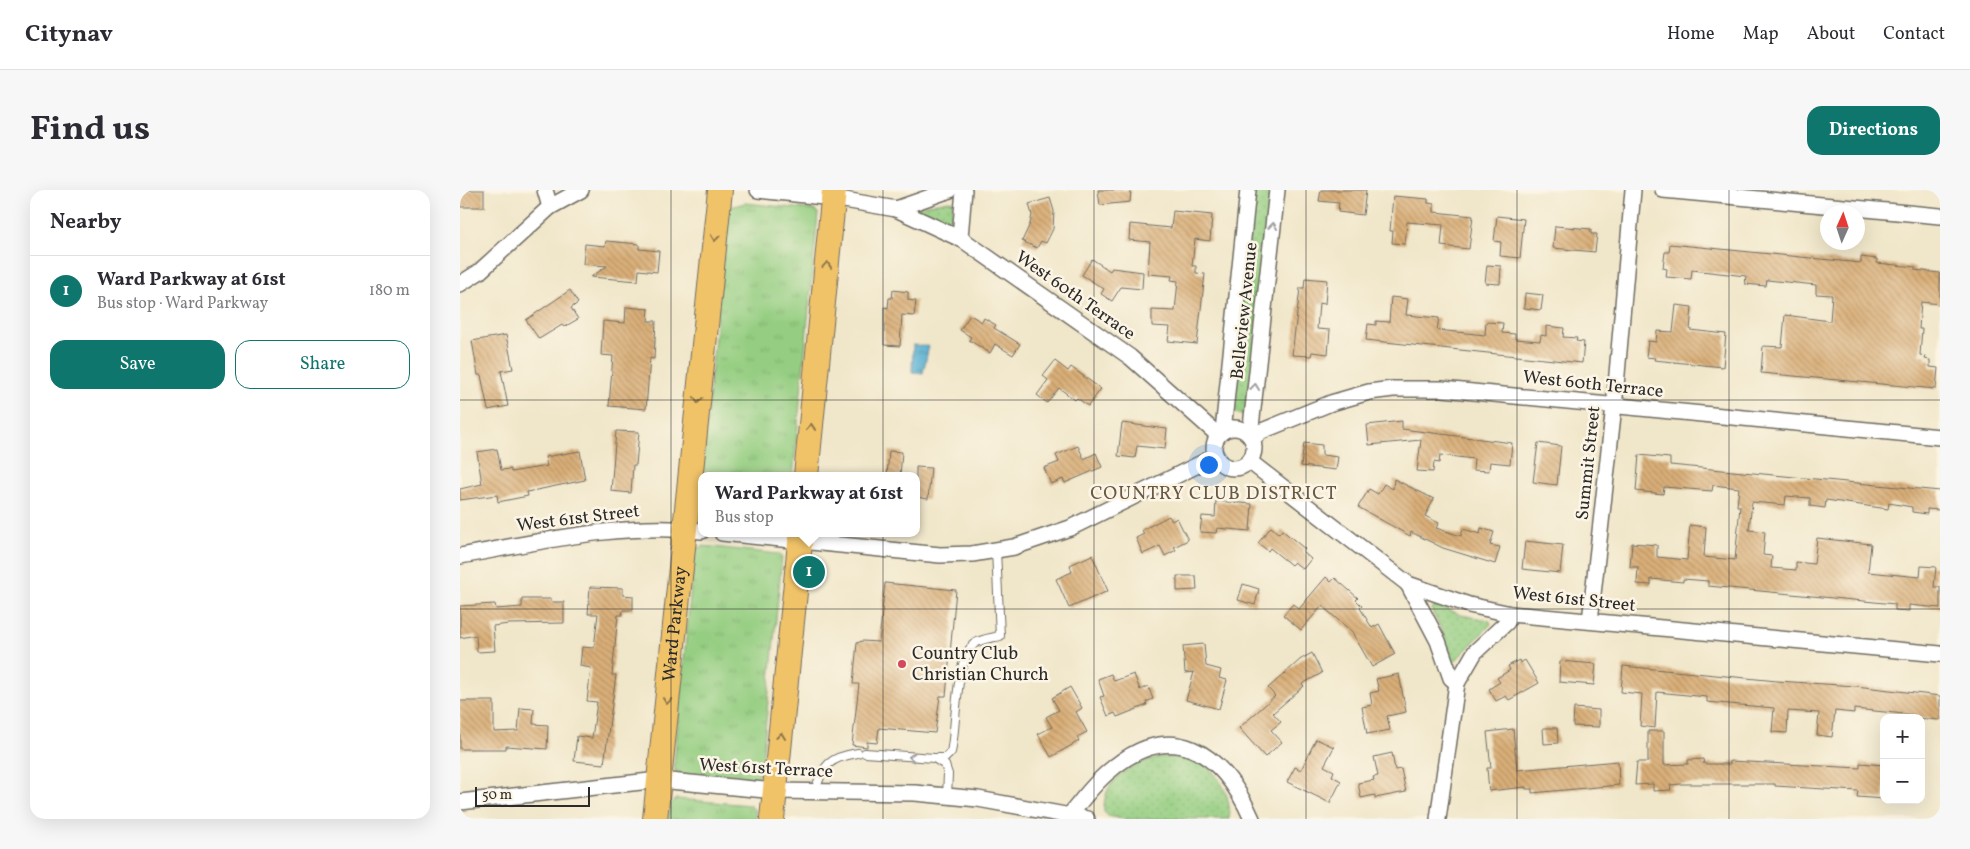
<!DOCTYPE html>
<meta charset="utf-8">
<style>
:root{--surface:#fff;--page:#f7f7f7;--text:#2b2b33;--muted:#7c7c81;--line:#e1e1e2;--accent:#0f766e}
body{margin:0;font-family:Vollkorn,serif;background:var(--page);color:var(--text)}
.controls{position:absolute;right:15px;bottom:15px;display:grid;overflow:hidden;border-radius:10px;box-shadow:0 5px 20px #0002}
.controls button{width:45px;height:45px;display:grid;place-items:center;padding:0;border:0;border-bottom:1px solid var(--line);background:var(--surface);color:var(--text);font:25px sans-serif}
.compass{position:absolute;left:1360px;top:15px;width:45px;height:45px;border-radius:50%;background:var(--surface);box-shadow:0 5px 20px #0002;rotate:3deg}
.scale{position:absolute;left:15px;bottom:12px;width:115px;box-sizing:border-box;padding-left:5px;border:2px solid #2b2b2b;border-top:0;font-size:14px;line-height:18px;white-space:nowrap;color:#2b2b2b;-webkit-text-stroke:4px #fcf5e5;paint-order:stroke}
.you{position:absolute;left:748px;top:274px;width:18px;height:18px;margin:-12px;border:4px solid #fff;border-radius:50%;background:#1a73e8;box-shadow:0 0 0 8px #1a73e833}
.badge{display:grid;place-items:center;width:32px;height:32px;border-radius:50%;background:var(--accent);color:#fff;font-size:16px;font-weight:700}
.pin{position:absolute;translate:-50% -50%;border:2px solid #fff;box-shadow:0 1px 5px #0006}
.popup{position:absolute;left:238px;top:282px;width:222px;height:65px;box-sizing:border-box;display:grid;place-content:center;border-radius:10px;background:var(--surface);filter:drop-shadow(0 1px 4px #0005);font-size:16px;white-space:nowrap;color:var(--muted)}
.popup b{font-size:19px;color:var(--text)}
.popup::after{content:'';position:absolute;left:50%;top:100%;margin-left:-10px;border:10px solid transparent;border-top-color:var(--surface)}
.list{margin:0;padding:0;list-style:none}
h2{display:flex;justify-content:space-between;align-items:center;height:65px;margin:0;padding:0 20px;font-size:21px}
h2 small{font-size:16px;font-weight:400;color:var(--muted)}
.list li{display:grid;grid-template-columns:32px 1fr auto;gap:15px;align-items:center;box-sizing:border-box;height:70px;padding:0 20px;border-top:1px solid var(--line)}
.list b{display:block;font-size:19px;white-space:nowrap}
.list p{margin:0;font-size:16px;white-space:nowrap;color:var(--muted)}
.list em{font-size:16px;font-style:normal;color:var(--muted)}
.actions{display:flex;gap:10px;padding:15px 20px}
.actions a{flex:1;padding:11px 0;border:1px solid var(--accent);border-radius:15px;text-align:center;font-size:18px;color:var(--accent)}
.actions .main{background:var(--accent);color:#fff}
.map{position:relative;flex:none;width:1480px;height:629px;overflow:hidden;border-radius:15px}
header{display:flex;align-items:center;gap:30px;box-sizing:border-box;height:70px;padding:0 25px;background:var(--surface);border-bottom:1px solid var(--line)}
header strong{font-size:24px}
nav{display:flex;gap:28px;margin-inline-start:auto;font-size:18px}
.intro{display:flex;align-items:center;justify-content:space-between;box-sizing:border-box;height:120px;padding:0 30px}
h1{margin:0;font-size:35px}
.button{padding:12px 22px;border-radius:15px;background:var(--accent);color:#fff;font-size:18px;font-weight:700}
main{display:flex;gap:30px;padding:0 30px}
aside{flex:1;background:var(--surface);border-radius:15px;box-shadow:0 5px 20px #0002}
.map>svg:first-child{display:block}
</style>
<header>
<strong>Citynav</strong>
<nav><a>Home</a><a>Map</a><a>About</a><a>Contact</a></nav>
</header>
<div class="intro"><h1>Find us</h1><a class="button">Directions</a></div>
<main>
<aside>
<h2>Nearby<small></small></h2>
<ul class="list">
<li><span class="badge">1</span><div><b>Ward Parkway at 61st</b><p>Bus stop · Ward Parkway</p></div><em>180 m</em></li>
</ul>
<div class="actions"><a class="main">Save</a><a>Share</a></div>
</aside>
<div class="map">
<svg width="1480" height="629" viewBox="0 0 1480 629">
<defs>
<pattern id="grass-dots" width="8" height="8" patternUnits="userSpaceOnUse" patternTransform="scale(1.25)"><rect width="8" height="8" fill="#95ce82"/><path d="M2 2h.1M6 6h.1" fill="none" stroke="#81b170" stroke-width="1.8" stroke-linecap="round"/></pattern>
<pattern id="park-tufts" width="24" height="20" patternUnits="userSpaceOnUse" patternTransform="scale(1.25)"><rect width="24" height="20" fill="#95ce82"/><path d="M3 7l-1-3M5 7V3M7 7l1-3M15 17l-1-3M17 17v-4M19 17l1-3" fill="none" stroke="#81b170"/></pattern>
<pattern id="water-ripples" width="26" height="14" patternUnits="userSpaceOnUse" patternTransform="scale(1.25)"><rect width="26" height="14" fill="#54aed1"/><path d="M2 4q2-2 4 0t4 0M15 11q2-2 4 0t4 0" fill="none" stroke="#468eaa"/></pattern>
<pattern id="building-back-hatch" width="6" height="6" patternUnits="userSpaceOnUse" patternTransform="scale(1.25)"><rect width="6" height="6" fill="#daaf78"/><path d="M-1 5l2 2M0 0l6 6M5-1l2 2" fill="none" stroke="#b18f63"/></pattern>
</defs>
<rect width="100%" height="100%" fill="#fcf5e5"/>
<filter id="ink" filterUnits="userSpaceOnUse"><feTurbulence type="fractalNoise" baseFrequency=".02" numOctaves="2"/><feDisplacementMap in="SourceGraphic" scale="10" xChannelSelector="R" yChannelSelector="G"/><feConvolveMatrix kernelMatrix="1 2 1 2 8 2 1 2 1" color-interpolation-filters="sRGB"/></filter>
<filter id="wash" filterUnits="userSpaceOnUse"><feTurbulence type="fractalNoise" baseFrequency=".0096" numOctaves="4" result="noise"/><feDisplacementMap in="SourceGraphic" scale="20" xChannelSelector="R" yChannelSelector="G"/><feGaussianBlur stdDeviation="1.12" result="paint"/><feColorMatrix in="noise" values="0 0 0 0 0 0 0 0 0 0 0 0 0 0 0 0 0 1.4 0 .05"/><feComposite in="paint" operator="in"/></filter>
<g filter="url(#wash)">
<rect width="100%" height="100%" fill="#f0e6c9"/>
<g fill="url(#grass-dots)" stroke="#607c56">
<path d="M793,0H812L786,225L771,222Z"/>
<path d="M489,11L493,12L491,37L455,23V17Z"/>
<path d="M979,416L1001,425L1029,430L1031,434L994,472L991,470L982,441L972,421L973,417Z"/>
<path d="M700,567C712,567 724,567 736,571C758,579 772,606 769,629H663L648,626L644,622C642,588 671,574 700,567Z"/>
</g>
<g fill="url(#park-tufts)" stroke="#607c56">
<path d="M285,13L354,20L358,23L333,286H242L241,332L238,324L267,22L270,17Z"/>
<path d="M244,356L318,364L322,367L301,583L294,591L220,585L215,581L214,575L234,365L237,358Z"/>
<path d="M217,609L290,615L295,620L296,629H208L211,613Z"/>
</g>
<path fill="url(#water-ripples)" stroke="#406c7e" d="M453,155L469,156L463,183L452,182Z"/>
<g id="blocks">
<g fill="url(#building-back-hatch)">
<rect x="0" y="0" width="24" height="17"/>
<path d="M638,0H671L670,12L640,15Z"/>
<path d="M861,0H906L903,25L878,22L879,13L859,11Z"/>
<path d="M933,6L968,9V13L974,14V22L1013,26L1009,59L981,56L983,35L947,32L945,54L932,53L933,41H930Z"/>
<path d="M590,8L594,21L593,39L586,53L581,51L577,58L562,51L570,34L572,25L569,14Z"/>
<path d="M713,21L752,25L750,51L735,49L732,76H736V83L745,84L737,154L708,151L710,137L692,136V120L715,121L718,91L711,90L712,86L688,84L690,52L669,50L670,34L711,38Z"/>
<path d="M1037,26L1064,29L1060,68L1040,66L1041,52L1034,51Z"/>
<path d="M1095,36L1131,39V44H1137L1135,62L1093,58Z"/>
<path d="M146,51L179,54V59L199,61L197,82L179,80L178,91L131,87L147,76L123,74L125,54L145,56Z"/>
<path d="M1210,54L1401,73V67L1417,69V73L1455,77V80L1480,83V114L1461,112L1459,139H1462L1460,165L1466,166L1465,169L1470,170V177L1478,178L1476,199L1301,183L1303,156L1322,157L1325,125L1370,131L1372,105L1356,104V95L1307,90L1306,96L1285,94L1286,86L1232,80L1231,89L1206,87L1207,79L1203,78L1205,62H1209Z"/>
<path d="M632,69L650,81L652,78L683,82L682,99L661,97L652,111L641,104L644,99L622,85Z"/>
<path d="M1027,75L1041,76L1040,94L1025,93Z"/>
<path d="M845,88L867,90L865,114L859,113L857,139L870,140L868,164L852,162L851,166L832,165L840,98H844Z"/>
<path d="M110,100L118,113L111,118L118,129L104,137L102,135L79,149L66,130Z"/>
<path d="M433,100L448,102V110L456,111L454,126L442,125L440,156L424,155V117L428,118L429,108H432Z"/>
<path d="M1065,103L1083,105L1081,120L1064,118Z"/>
<path d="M931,107L948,109L946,125L979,128L977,140L1025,145L1026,132L1043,133L1042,143L1055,144V149L1080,151L1081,145L1086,146V136L1104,138L1103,147L1117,148L1116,151L1124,152L1122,173L906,150L908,134L916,135V131L929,132Z"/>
<path d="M1216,115L1232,117L1230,140L1266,144L1263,177L1194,170L1195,168L1186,167L1188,151L1196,152L1197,141L1213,142Z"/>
<path d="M166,117L189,119L188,131H196L194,169L190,168L186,219L149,216L153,166L141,165L143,131L165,133Z"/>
<path d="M510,125L522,132L524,128L536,135L534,138L560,154L553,165L535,154L530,163L509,150L511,147L500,140Z"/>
<path d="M46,145L53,179L41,181L48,216L28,220L21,185H18L12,151Z"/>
<path d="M595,171L608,181L611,177L641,199L628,216L617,208L615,210L599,198L587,213L577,205L588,190L583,186Z"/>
<path d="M942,231V239L1052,253L1050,274L1030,272L1029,281L1013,280L1014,269L980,265L979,273L974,272L973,282L957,281L961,250L909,255L907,235Z"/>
<path d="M662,233L707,239L705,259L677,256L675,268L658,266Z"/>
<path d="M156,241L179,242L176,275H173L171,303L151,301Z"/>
<path d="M844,253L862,255V265L878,267L876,280L841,276Z"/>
<path d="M1078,253L1101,256L1097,295L1073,292Z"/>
<path d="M618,256L624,269L636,263L642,277L605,293L603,289L591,294L584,278L599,272L596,265Z"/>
<path d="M37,259L41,280L51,279V282L87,276L85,267L120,261L125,290L67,302L68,306L38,312L37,305L0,310V299L22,294L17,262Z"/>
<path d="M429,261L442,262L440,286H427Z"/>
<path d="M1179,265L1210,268V275L1480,301V320L1467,319V324L1452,322V317L1429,313L1428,319L1366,310L1365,318L1350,316V308L1326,306L1325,315L1292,312L1289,340L1305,342L1303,365L1312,366L1311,378L1336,380V372L1354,374L1357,348L1411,354L1408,382L1460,387L1461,376L1476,377L1474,397H1480V418L1449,415V421L1435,420V414L1248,396V391L1223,389V392L1191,389V395L1177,394L1178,377H1170L1172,353L1197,355V367L1227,370L1230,335L1246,337L1244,367L1275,370L1280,316H1277L1279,298L1253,295L1252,301L1204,297L1203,304L1176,301Z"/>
<path d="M456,277L471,278L468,309L456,307Z"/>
<path d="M934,289L974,309L965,326L979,333L976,338L1001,346L1003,339L1020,344L1021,338L1034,342L1030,355L1040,357L1035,374L983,358L951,342L950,346L898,317L909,299L918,304L924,294L933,299Z"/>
<path d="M756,311L792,314L790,341L757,338L756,343L740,342L742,326L755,327Z"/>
<path d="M709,326L712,331L717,328L728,350L714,357L716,360L705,366L700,356L683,364L676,348L684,344L682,340Z"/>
<path d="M811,337L819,344L822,340L845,359L843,362L851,369L843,379L834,372L831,375L810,358L808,361L798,353Z"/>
<path d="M1065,351L1103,355L1100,383L1062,379Z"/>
<path d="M632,365L648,401L609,418L596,389L612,382L610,375Z"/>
<path d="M717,386H736L737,400L717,401Z"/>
<path d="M866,387L871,392L875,388L898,408L896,410L902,416L900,418L912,438L919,434L935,464L912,477L892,442L862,416L841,440L823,425L833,414L839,419Z"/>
<path d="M425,393L496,400L486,506H480L475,543L419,538L417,553L407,552V557L392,555L399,494H393L397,453L402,451L419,452Z"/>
<path d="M783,394L799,399L795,415L778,410Z"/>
<path d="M130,397L163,398V405L173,406V420H163L162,425H158L152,485H156L144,574L114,571L117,546L132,548L137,512L127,511L131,478L120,476L122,457L134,458L138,424H128Z"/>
<path d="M62,409H91V412H104V433L49,434L33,436L35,461L17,462L16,445L0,448V416L35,414L36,419L62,417Z"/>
<path d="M744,454L746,476L761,480L759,488L767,490L759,519L726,510L734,482L725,483L723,456Z"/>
<path d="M852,463L862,483L842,494L844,496L813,523L821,532L811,540L822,552L805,567L779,538L815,506L808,498L841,469Z"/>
<path d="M1059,470L1060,473L1065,470L1079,493L1049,510L1046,506L1036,511L1029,499L1040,492L1037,488L1050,480L1048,476Z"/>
<path d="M1100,471L1136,474L1134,495L1099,492Z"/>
<path d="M1163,476L1317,491L1396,496L1480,506V530L1455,528V525L1394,519V523L1375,521L1372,547L1357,545L1359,523L1328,521L1327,543L1312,542L1314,518L1247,512V507L1197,502L1195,538L1180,536L1182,504L1161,502Z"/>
<path d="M651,484L654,491L674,484L680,500L688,496L693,509L686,512L687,515L657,527L655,523L648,526L640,507L644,506L638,489Z"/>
<path d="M939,484L946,522L927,526L930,540L907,544L902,517L912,515L910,503L919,501L916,489Z"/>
<path d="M610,497L622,518L616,522L627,542L617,547L619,551L591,567L578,544L592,537L586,527L599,520L592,508Z"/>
<path d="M0,511H34V542L58,541L60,518L74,519L73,534L88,535L87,559L46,556V559H0Z"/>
<path d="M1114,518L1139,520V537L1113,536Z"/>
<path d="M1083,538H1097L1098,553L1084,554Z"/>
<path d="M1053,539L1057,580L1158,571L1159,595L1072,603V599H1066V597L1029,601L1027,578H1031L1027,542Z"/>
<path d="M1188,541H1204V575L1228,574V570L1243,569L1244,574H1270V571L1400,578V573L1424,575V609L1397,607L1398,601L1315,596V594H1221L1210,595L1211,600L1193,601V594L1175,595L1177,572H1188Z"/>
<path d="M856,549L874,557L864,576L874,581L872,586L881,591L870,613L827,592L835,577L841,580Z"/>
<path d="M932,563L935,580L941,579L946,602L915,608V605L901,608L898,593L914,590L913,587L918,586L914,567Z"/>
</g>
</g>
</g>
<g filter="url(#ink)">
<use href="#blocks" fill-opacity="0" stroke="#706c62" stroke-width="1"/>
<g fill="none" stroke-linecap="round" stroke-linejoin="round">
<defs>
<g id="lane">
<path d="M405,563L474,568L485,575L488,584L487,606"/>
<path d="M474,568H485L491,562C497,536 494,472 514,454C520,449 532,448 540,446L536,360"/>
<path d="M355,602C362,575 370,567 398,563"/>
</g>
<g id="street">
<path d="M85,0L90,17"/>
<path d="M298,0L373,8L436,19L490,0"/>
<path d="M1203,0L1480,26"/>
<path d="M436,19L503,50L670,167L758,245"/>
<path d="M500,47L504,0"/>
<path d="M0,94L19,82L90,17L121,0"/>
<circle cx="774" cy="258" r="20"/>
<path d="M763,241L788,0"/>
<path d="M790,246L817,0"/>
<path d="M792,249L802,241L871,213L909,202L933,199H982L1480,247"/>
<path d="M789,271L948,394L1009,415L1051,424L1480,464"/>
<path d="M262,343L480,365L512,364L554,357L610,338L756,266"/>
<path d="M0,366C79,352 161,332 242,341"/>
<path d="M948,394L978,451L991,488L997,493"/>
<path d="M1130,431L1155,207L1173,0"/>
<path d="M0,612L199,590L315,601L455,603L518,609L627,629"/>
<path d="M609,626C621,611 633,595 647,583C711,526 762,561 792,629"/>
<path d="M978,629L997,493L1015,462L1047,432L1051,424"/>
</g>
<g id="primary">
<path d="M346,286L374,0"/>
<path id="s1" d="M195,629L260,0"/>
<path d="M312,629L341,343"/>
</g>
</defs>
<use href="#lane" stroke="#706c62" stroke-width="10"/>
<use href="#street" stroke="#706c62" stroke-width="18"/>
<use href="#primary" stroke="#706c62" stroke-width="26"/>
<use href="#lane" stroke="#fff" stroke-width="8"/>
<use href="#street" stroke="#fff" stroke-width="15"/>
<use href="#primary" stroke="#f1c369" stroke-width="24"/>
</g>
<defs><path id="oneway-chevron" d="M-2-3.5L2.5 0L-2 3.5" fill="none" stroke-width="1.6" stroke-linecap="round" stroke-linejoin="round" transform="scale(1.25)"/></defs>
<g stroke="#a0a0a0">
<use href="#oneway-chevron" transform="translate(813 36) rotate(-84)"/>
<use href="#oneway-chevron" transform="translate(795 197) rotate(-84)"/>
<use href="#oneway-chevron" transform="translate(452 567) rotate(-177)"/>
</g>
<g stroke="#8e774a">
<use href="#oneway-chevron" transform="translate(255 48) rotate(96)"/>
<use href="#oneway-chevron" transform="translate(367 75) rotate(-85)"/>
<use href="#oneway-chevron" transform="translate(238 210) rotate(96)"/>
<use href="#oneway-chevron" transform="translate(351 237) rotate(-85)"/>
<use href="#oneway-chevron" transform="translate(207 511) rotate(96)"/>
<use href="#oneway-chevron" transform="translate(321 546) rotate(-84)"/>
</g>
</g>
<path fill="none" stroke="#2b2b2b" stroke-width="1" stroke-opacity="0.55" d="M211,0V629M423,0V629M634,0V629M846,0V629M1057,0V629M1269,0V629M0,210H1480M0,419H1480"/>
<circle fill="#d1495b" stroke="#fcf5e5" stroke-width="2" cx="442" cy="474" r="5"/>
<g text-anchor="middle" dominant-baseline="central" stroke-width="5" stroke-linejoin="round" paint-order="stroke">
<g font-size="18" fill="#2b2b2b" stroke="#fcf5e5">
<text transform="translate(615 106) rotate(35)">West 60th Terrace</text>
<text transform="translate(785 121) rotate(-84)">Belleview Avenue</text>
<text transform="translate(1133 195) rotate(6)">West 60th Terrace</text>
<text transform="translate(1129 273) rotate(-84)">Summit Street</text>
<text transform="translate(118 329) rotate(-7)">West 61st Street</text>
<text transform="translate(1114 410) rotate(6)">West 61st Street</text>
<text stroke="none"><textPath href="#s1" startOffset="196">Ward Parkway</textPath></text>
<text transform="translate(306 579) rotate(3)">West 61st Terrace</text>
</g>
<g font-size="18" fill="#2b2b2b" stroke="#fcf5e5" text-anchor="start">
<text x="452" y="464">Country Club<tspan x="452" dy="21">Christian Church</tspan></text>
</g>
<g font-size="19" letter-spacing="1" fill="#685946" stroke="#fcf5e5">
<text x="754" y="304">COUNTRY CLUB DISTRICT</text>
</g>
</g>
</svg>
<div class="controls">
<button>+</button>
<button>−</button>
</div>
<svg class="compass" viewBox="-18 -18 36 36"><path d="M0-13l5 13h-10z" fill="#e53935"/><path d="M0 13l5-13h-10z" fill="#7c7c81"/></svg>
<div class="scale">50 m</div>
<div class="you"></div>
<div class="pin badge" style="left:349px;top:382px">1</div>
<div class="popup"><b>Ward Parkway at 61st</b>Bus stop</div>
</div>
</main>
